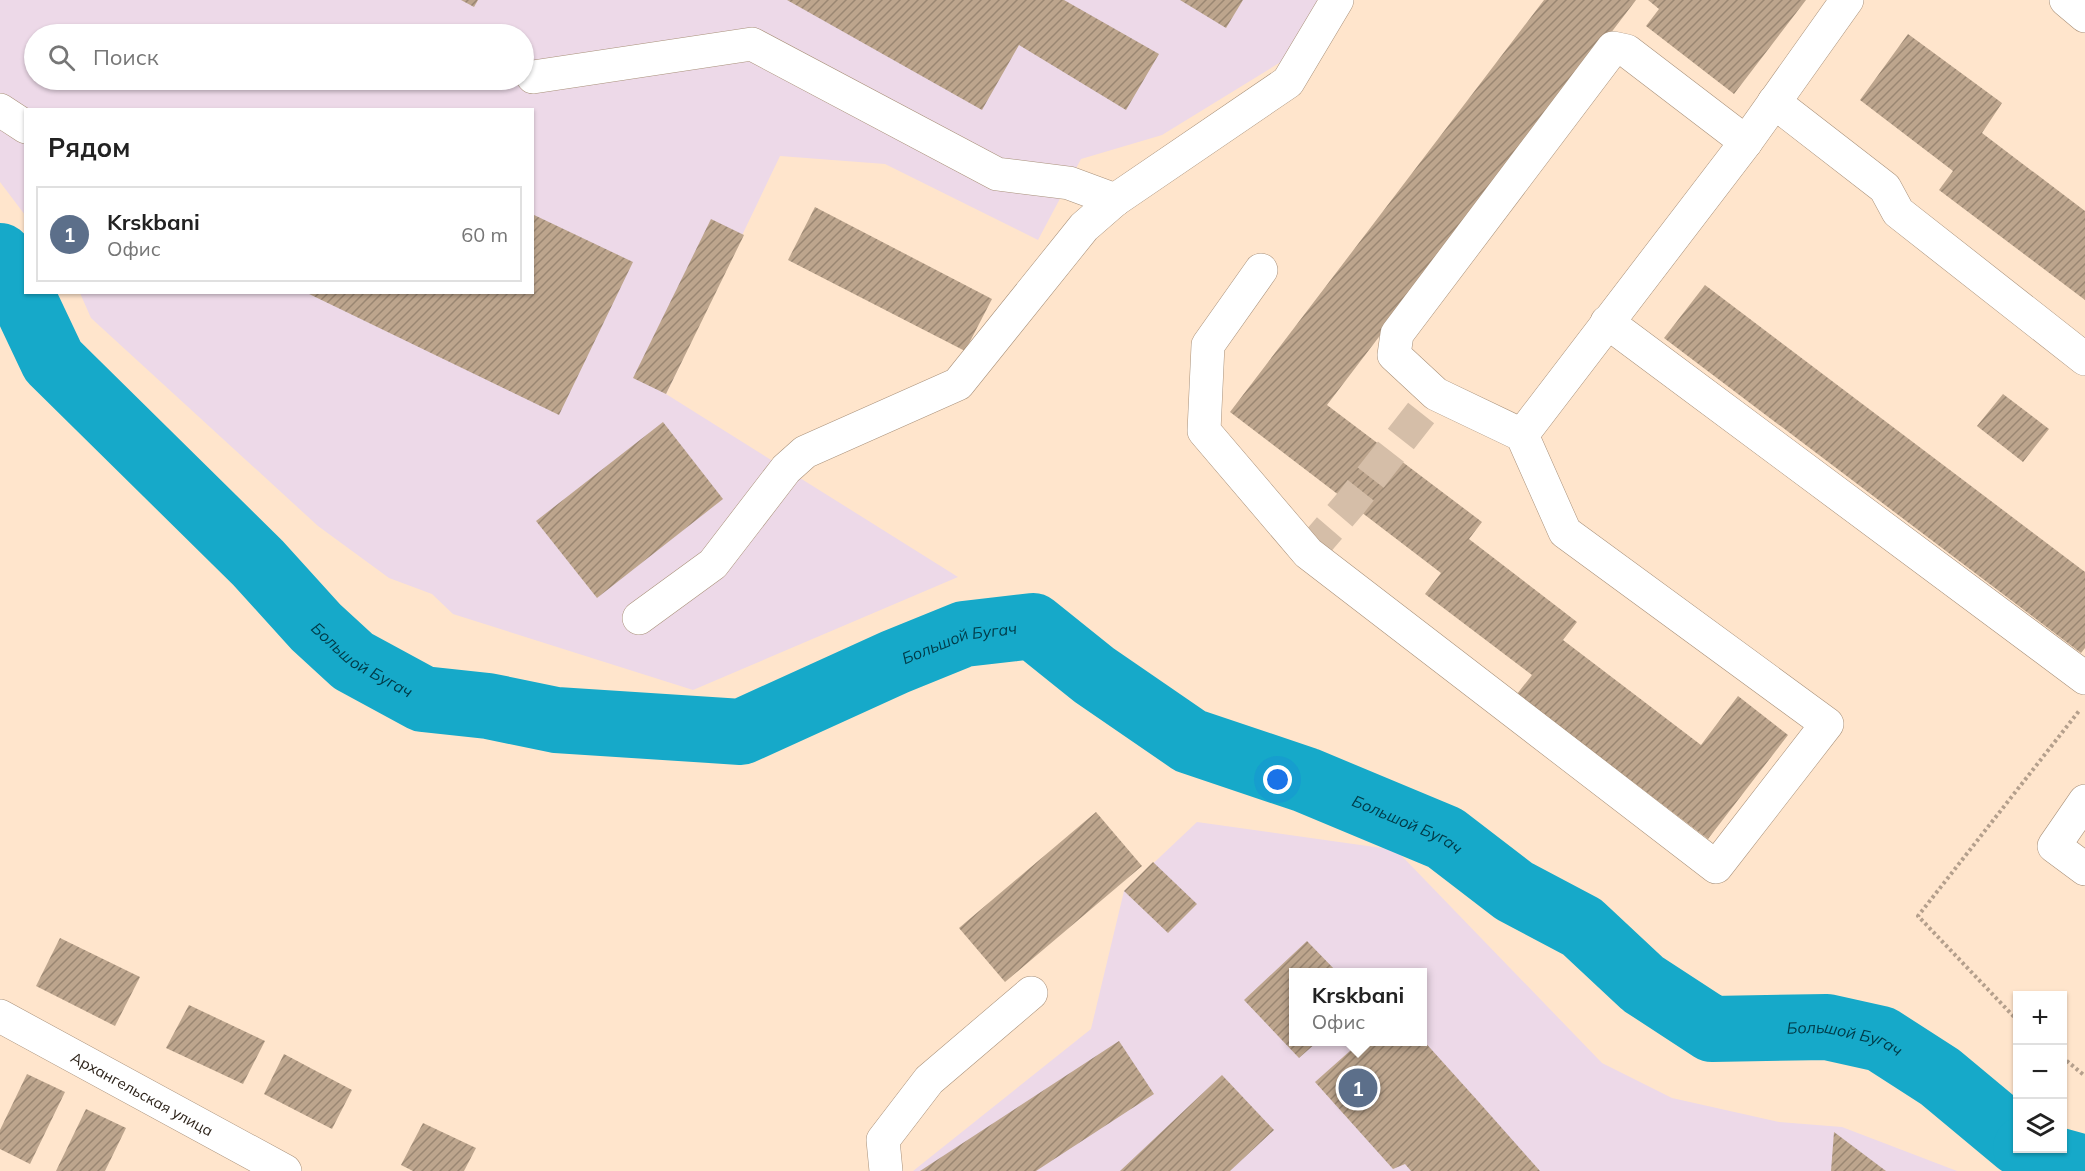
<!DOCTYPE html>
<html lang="ru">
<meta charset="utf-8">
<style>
:root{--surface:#fff;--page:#f6f6f6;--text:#222;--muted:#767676;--line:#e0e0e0;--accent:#1a73e8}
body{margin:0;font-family:Mulish,sans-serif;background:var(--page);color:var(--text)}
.controls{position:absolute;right:18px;bottom:18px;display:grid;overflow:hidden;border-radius:0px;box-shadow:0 2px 4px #0004}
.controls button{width:54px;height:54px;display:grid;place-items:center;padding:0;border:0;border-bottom:2px solid var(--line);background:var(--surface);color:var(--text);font:30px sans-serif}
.you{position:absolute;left:1278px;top:780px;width:21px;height:21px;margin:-15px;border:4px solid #fff;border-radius:50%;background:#1a73e8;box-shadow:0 0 0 9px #1a73e833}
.badge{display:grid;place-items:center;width:39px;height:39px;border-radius:50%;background:var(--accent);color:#fff;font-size:20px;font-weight:700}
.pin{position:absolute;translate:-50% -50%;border:3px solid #fff;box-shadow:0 2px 6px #0006}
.popup{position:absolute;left:1289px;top:968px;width:138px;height:78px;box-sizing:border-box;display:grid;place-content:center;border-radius:0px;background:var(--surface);filter:drop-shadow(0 2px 4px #0005);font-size:20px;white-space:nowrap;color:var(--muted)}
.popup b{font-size:22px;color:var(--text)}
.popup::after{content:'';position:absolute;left:50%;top:100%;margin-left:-12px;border:12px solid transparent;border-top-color:var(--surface)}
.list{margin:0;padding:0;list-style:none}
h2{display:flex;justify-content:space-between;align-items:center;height:78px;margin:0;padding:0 24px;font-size:26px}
h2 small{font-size:20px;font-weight:400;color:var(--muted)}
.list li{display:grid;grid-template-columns:39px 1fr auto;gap:18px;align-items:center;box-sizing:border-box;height:96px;margin:0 12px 12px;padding:0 12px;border:2px solid var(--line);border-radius:0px}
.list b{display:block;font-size:22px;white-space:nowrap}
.list p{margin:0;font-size:20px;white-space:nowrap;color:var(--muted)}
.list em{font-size:20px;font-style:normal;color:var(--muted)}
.icon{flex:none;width:33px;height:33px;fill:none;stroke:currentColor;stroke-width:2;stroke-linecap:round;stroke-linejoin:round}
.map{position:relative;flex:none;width:2085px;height:1171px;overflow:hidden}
.search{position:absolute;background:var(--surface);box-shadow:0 2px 4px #0004;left:24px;top:24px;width:510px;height:66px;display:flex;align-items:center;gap:15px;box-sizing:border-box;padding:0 21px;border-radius:33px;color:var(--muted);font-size:22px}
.panel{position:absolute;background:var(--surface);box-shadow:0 2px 4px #0004;left:24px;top:108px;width:510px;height:186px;border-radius:0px}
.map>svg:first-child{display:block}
</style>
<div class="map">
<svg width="2085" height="1171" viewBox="0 0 2085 1171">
<defs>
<pattern id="building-hatch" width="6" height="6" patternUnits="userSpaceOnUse" patternTransform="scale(1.5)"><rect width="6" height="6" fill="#bda58d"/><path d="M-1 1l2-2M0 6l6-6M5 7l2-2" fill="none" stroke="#9a8672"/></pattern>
</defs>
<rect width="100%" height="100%" fill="#ffe5cc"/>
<g fill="#edd9e8" fill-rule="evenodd">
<path d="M0,0H1319L1284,60L1162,135L1081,159L1038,240L885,164L780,156L666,394L958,577L693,690L453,614L432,594L389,578L318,526L91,318L80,293L532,292V110H26L25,215L0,182ZM34,34H524V80H34Z"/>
<path d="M1197,822L1396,850L1602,1063L1672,1098L1779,1122L1842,1127L1957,1171H913L1091,1029L1124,891ZM1294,972H1422V1042H1294Z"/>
</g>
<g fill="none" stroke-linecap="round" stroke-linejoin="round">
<g stroke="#16a9c9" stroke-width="66">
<path id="s1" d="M0,256L17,285L53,361L258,563L316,627L353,661L423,699L488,706L556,720L741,732L895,662L964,634L1033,626L1094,675L1190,741L1306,780L1445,838L1514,891L1582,927L1643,984L1712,1029L1827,1027L1881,1039L1940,1077L2018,1142"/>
<path d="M2026,1148L2031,1153L2085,1168"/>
</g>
</g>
<g fill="url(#building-hatch)">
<path d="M461,0H478L474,7Z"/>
<path d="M787,0H1064L1159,54L1126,110L1019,45L982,110Z"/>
<path d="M1180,0H1243L1226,28Z"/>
<path d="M1544,0H1636L1327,405L1482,522L1469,539L1577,622L1563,640L1701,745L1738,696L1788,735L1708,839L1517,694L1532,675L1425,594L1441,573L1230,412Z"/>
<path d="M1648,0H1806L1734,94L1646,26L1659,9Z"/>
<path d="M1908,34L2002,103L1982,133L2085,211V300L1939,190L1953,171L1860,100Z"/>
<path d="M815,207L992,299L965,351L788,260Z"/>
<path d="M532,214L633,262L559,415L305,292H532Z"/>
<path d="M711,219L744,235L666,394L633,378Z"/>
<path d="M1705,285L2085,572V648L2081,653L1664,338Z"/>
<path d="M2003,394L2049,429L2023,462L1977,426Z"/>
<path d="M663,422L723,499L597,598L536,521Z"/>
<path d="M1096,812L1142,866L1005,982L959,928Z"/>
<path d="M1153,862L1197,904L1168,933L1124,891Z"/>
<path d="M60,938L140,977L115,1026L36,986Z"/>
<path d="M1307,941L1337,972H1293V1041L1317,1042L1299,1058L1244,1000Z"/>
<path d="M189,1005L265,1041L243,1084L166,1048Z"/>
<path d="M1422,1039L1477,1100L1540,1171H1411L1405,1164L1393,1169L1315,1082L1360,1042Z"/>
<path d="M1119,1041L1154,1094L1036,1171H920Z"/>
<path d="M284,1054L352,1090L332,1129L264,1094Z"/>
<path d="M27,1074L65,1092L30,1164L0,1149V1130Z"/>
<path d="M1222,1075L1274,1130L1230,1171H1120Z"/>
<path d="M86,1109L126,1128L105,1171H56Z"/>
<path d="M423,1123L476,1148L464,1171H413L401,1165Z"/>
<path d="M1834,1132L1886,1171H1831Z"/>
</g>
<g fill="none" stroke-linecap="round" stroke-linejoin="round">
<path stroke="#d5bea8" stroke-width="33" stroke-dasharray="33 16" stroke-linecap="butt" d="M1308,553L1350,504L1436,394"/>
<defs>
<g id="minor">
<path d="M533,77L752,44L997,174L1069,183L1115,200L1288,82L1337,0"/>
<path d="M1774,102L1885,188L1898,212L2085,359"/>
<path d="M0,110L26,127"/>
<path d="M1261,270L1208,345L1204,431L1308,553L1716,867L1827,724L1565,532L1522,435L1436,394L1394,355L1397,334L1613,48L1627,51L1746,142"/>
<path d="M1607,322L2085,678"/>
<path d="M1522,435L1746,142L1847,0"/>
<path d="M639,618L713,564L786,469L805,452L958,384L1084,227L1115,200"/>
<path d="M2085,801L2054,846L2085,869"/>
<path id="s2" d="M0,1016L285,1171"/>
<path d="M886,1171L883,1140L929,1080L1031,993"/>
</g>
<path id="major" d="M2066,0L2085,16"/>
</defs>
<use href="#minor" stroke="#a9917a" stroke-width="34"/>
<use href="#major" stroke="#a9917a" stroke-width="34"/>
<g stroke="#b49f8c" stroke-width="4" stroke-dasharray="3 3" stroke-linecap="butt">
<path d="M2018,1021L1918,916L2079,711"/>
<path d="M2062,1057L2085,1076"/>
</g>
<use href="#minor" stroke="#fff" stroke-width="33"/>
<use href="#major" stroke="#fff" stroke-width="33"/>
</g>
<g text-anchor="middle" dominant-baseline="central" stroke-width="6" stroke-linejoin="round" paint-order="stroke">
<g font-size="15" fill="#2c2219" stroke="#ffe5cc">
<text stroke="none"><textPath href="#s2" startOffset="162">Архангельская улица</textPath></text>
</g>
<g font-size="16" font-style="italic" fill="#003a47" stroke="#ffe5cc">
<text stroke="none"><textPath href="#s1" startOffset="1179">Большой Бугач</textPath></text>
<text stroke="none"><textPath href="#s1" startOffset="549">Большой Бугач</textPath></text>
<text stroke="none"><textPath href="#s1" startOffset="1683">Большой Бугач</textPath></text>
<text stroke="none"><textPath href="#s1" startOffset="2187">Большой Бугач</textPath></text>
</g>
</g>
</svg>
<div class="controls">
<button>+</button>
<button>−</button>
<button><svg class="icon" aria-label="layers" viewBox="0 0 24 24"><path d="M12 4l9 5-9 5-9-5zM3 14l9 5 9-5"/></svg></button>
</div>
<div class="you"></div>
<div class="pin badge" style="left:1358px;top:1088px;background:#5c6f8a">1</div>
<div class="popup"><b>Krskbani</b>Офис</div>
<div class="search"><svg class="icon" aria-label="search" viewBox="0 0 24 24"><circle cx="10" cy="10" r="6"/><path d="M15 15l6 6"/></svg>Поиск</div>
<section class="panel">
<h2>Рядом<small></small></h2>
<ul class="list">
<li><span class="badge" style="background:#5c6f8a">1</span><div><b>Krskbani</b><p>Офис</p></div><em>60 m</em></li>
</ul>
</section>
</div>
